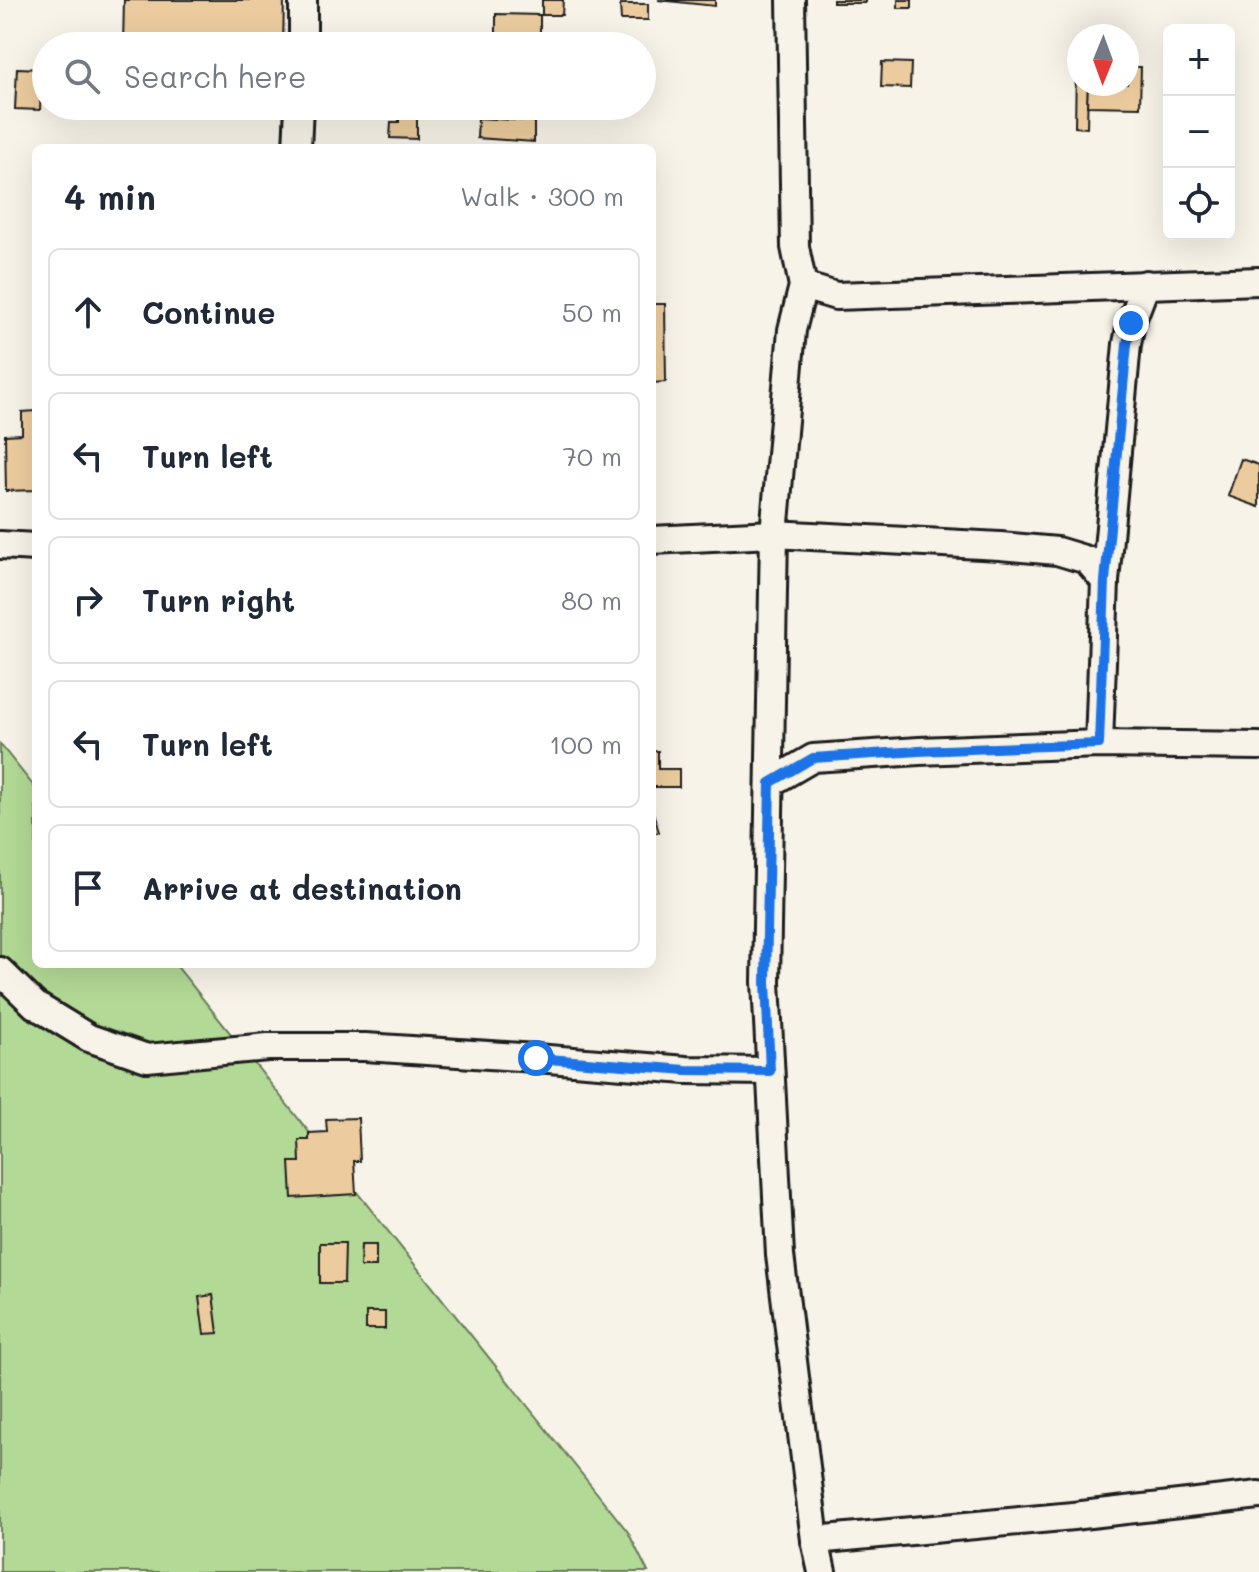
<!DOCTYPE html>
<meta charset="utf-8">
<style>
:root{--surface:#fff;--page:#f6f6f7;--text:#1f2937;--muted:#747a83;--line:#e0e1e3}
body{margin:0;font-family:Mali,sans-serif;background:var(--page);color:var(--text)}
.controls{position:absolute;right:24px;top:24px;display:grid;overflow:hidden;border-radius:12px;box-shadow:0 8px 32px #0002}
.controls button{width:72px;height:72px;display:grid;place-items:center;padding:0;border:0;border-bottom:2px solid var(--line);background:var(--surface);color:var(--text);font:40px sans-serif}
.compass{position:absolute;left:1067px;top:24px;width:72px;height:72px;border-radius:50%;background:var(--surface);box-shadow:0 8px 32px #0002;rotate:181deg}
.stop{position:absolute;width:24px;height:24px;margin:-18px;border:6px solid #1a73e8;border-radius:50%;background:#fff}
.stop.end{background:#1a73e8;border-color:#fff;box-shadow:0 2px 8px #0008}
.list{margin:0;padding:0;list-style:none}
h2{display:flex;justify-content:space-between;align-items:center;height:104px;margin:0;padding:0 32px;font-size:34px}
h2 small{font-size:26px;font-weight:400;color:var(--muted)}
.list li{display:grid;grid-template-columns:52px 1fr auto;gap:24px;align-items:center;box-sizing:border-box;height:128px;margin:0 16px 16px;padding:0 16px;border:2px solid var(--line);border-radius:12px}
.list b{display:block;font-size:30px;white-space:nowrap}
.list em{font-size:26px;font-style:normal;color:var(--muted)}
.icon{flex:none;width:44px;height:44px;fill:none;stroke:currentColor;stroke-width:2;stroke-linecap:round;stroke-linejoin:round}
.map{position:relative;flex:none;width:1259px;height:1572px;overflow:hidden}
.search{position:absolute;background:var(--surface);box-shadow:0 8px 32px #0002;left:32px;top:32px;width:624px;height:88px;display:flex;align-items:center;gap:20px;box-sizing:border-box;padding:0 28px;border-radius:44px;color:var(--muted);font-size:30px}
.panel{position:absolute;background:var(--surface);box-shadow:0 8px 32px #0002;left:32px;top:144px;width:624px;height:824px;border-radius:12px}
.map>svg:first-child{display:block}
</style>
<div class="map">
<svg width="1259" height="1572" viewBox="0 0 1259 1572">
<rect width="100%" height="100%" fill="#f7f3e8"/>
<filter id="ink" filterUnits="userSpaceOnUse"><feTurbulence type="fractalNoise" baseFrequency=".0125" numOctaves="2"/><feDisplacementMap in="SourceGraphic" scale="16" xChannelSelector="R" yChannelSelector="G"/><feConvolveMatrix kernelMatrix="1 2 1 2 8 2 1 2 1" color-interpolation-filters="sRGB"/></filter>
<g filter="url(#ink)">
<path fill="#b2d995" stroke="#677a58" stroke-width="2" d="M0,744L36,789V964H175L628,1532L648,1572H0Z"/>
<g fill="#eccc9e" stroke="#1c1c1c" stroke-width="2">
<path d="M124,0H284L283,46H123Z"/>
<path d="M542,0H563L562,15H542Z"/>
<path d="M658,0H715V6Z"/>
<rect x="833" y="0" width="32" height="3"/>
<rect x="898" y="0" width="14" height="8"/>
<path d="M620,4H648V20H621Z"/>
<path d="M496,14L540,15V44H496Z"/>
<path d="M882,62L911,63L910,88L881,87Z"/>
<path d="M1076,66H1079V84H1088L1087,128L1075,127Z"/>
<path d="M1127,67H1141L1140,107L1087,106L1088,84H1127Z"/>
<path d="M17,68L42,69L40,110L15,109Z"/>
<path d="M399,116L417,117V139L390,138L391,122H399Z"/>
<path d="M478,118L534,121V142L477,138Z"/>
<path d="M652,304H665L666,382L652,383Z"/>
<path d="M36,411V490L6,491L5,435L22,434V412Z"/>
<path d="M1241,459L1259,465V507L1228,496Z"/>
<path d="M652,751H658V769H679V787H652Z"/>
<path d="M652,809L659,832L652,834Z"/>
<path d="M358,1118L360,1161H354L356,1194L292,1198L290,1162H300L299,1140H309V1133L327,1132L326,1119Z"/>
<path d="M320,1243H345L344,1283H320Z"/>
<path d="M361,1245H376V1267H360Z"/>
<path d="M213,1295L218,1333L204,1334L199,1297Z"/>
<rect x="366" y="1312" width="19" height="17"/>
</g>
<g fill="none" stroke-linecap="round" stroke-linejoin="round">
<defs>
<g id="street">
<path d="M791,0L795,247L803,286L792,330L774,534L766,982L780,1255L815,1540L1073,1516L1259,1495"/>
<path d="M303,46V0"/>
<path d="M297,148L299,106"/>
<path d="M803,286L836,296L1259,281"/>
<path d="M652,540L774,534L1000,546L1057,551L1087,560L1105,581"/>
<path d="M0,545L36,547"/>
<path d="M1099,744L1105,581L1127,344L1131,323L1146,284"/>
<path d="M770,783L813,758L919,751L1099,744L1259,746"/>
<path d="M0,971L35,1005L89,1038L147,1058L268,1047H365L536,1058L686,1070L770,1071"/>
<path d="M815,1540L822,1572"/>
</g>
</defs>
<use href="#street" stroke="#1c1c1c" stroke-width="32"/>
<use href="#street" stroke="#f7f3e8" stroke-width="26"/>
</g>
</g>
<g fill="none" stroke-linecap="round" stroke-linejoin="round" filter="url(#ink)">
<path stroke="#1a73e8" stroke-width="10" d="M536,1058L686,1070L770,1071L766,982L770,783L813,758L919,751L1099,744L1105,581L1127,344L1131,323"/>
</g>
</svg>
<div class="controls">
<button>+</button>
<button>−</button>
<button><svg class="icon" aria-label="locate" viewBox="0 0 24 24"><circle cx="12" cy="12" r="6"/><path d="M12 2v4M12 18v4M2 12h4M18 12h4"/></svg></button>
</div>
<svg class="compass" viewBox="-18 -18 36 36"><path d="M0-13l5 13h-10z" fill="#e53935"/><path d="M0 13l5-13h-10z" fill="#747a83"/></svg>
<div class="stop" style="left:536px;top:1058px"></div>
<div class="stop end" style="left:1131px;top:323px"></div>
<div class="search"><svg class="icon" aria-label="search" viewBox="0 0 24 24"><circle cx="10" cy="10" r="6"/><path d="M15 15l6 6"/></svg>Search here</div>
<section class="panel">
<h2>4 min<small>Walk · 300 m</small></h2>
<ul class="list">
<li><svg class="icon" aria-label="ahead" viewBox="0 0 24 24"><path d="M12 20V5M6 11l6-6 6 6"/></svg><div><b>Continue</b></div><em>50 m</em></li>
<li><svg class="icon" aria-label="left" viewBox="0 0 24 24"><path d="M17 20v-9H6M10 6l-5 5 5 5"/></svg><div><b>Turn left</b></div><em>70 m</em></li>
<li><svg class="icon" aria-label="right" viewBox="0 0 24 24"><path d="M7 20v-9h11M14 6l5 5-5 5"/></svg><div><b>Turn right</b></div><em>80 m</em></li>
<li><svg class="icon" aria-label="left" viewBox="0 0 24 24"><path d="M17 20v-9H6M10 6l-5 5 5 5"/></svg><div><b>Turn left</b></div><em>100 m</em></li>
<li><svg class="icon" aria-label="arrive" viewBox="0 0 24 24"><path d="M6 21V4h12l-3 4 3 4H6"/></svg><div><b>Arrive at destination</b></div></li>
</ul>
</section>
</div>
